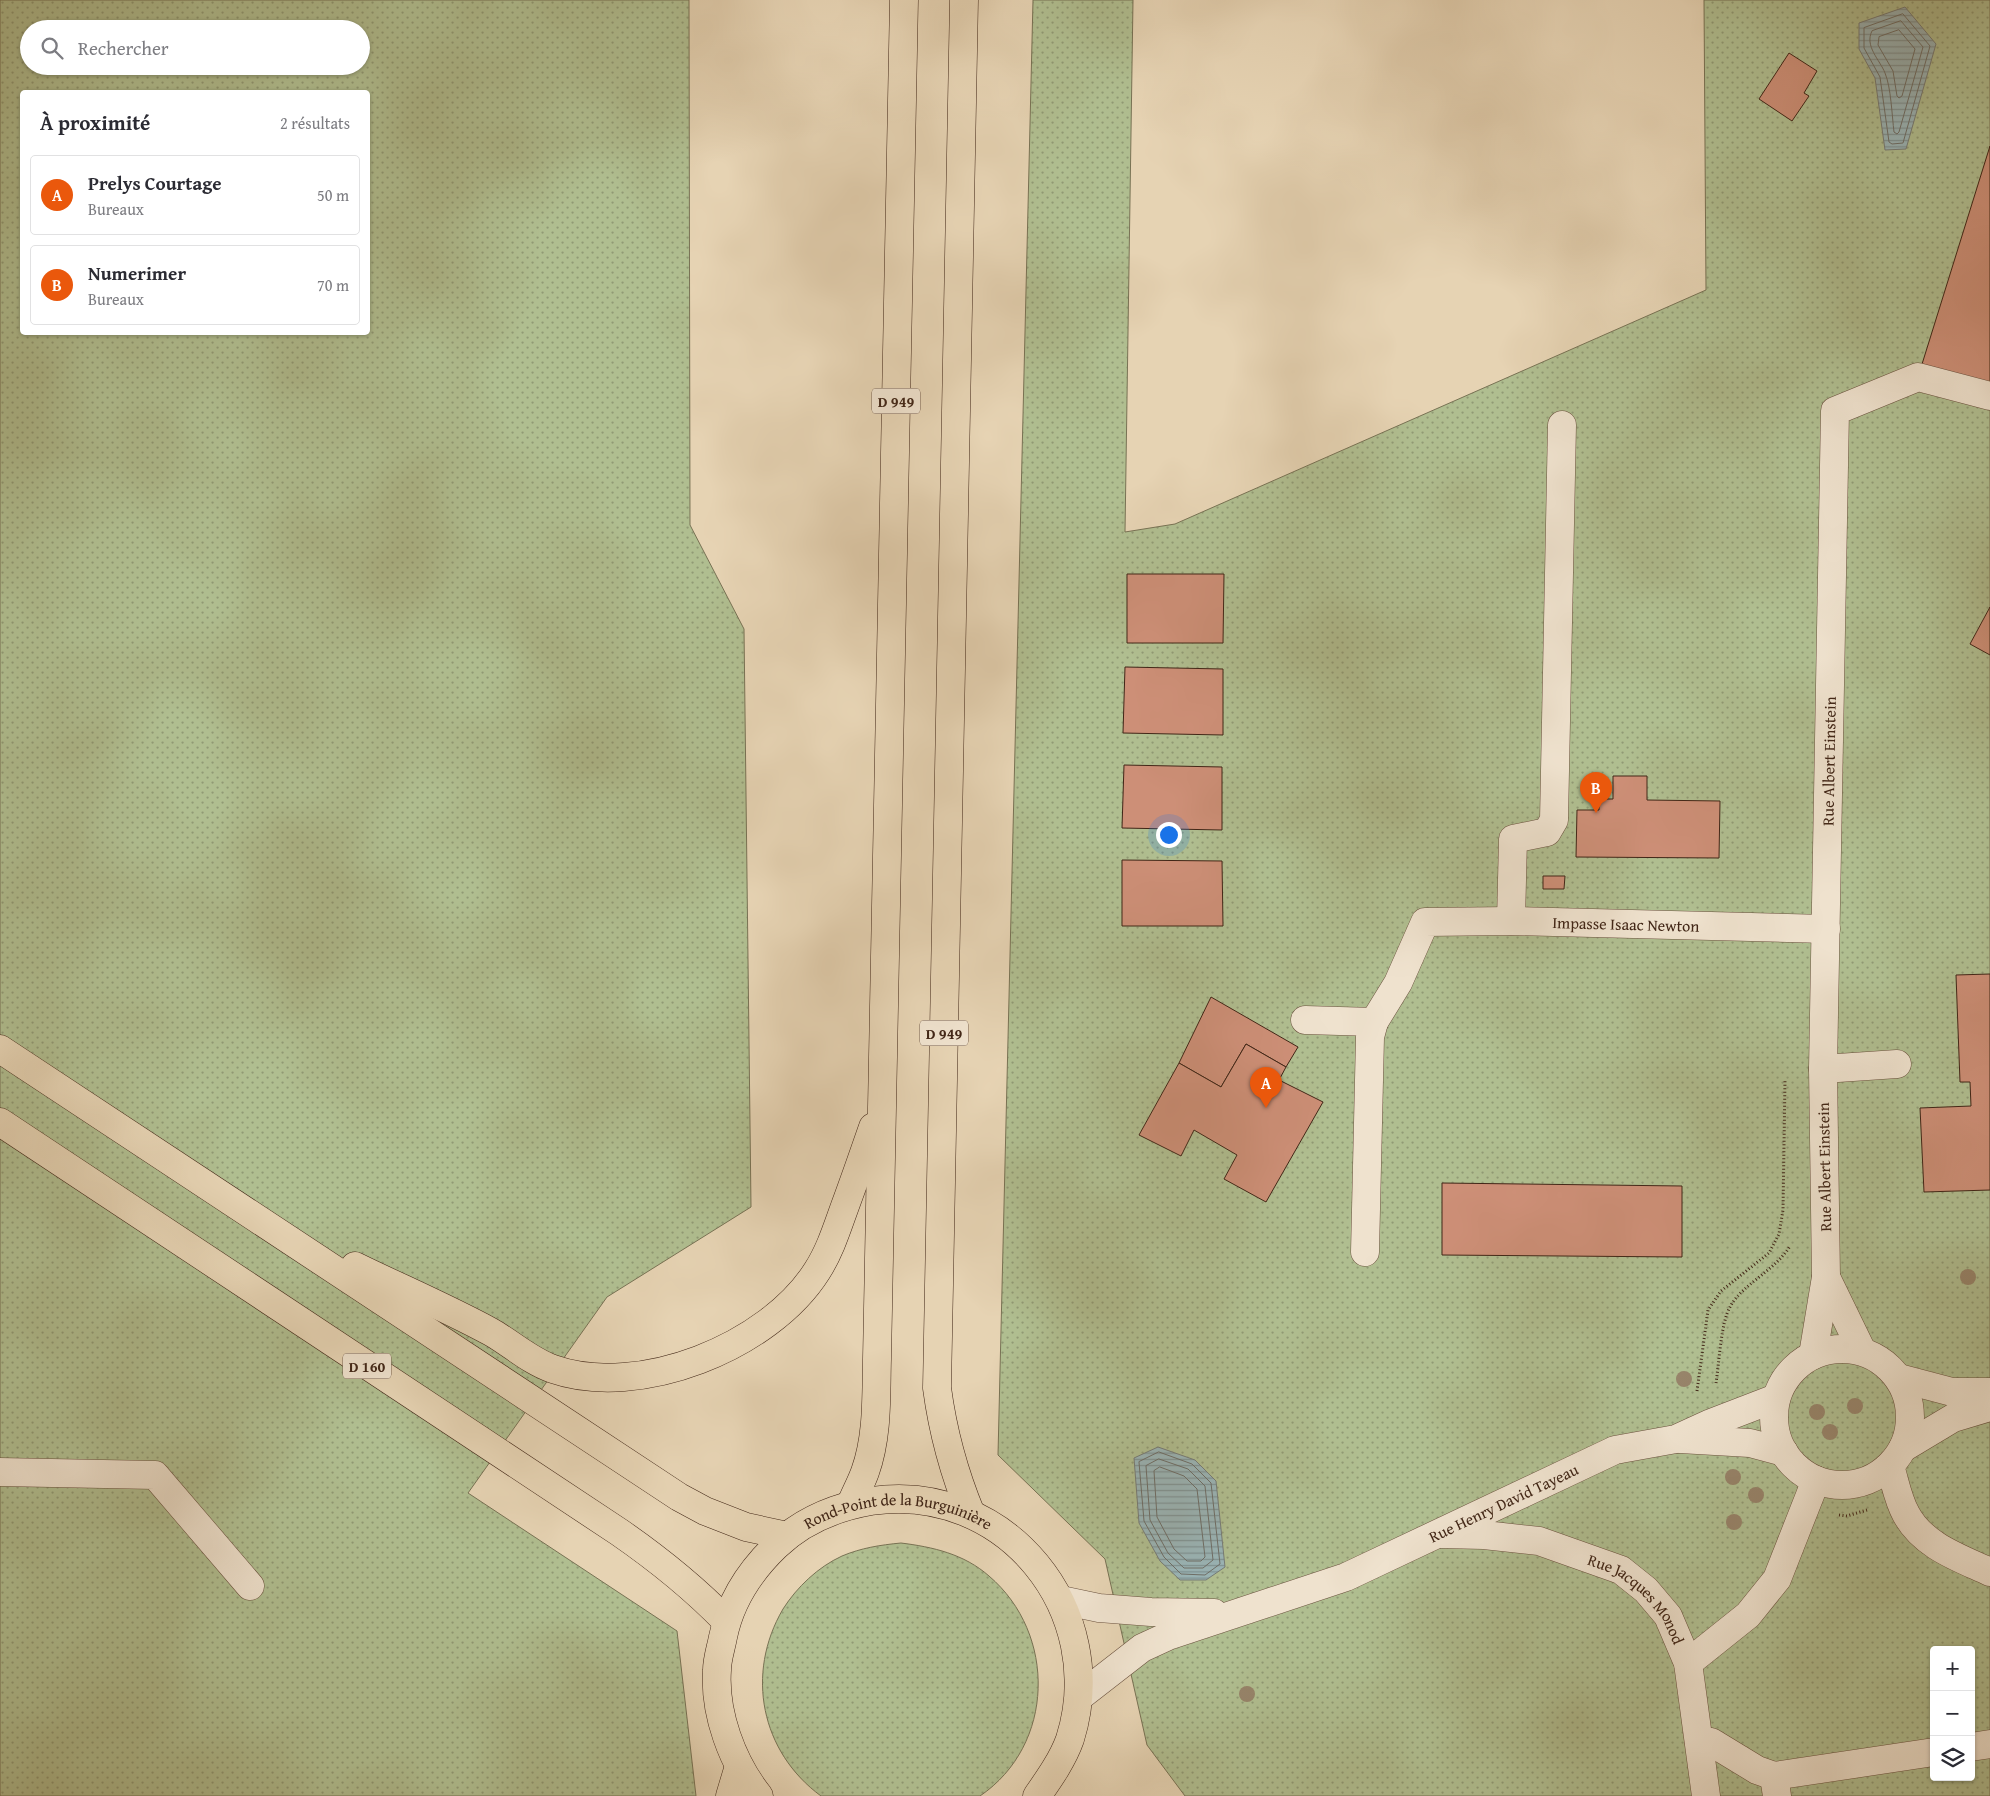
<!DOCTYPE html>
<html lang="fr">
<meta charset="utf-8">
<style>
:root{--surface:#fff;--page:#f2f2f3;--text:#2b2b33;--muted:#7c7c81;--line:#e1e1e2;--accent:#ea580c}
body{margin:0;font-family:"Gentium Book Plus",serif;background:var(--page);color:var(--text)}
.controls{position:absolute;right:15px;bottom:15px;display:grid;overflow:hidden;border-radius:5px;box-shadow:0 1px 4px #0004}
.controls button{width:45px;height:45px;display:grid;place-items:center;padding:0;border:0;border-bottom:1px solid var(--line);background:var(--surface);color:var(--text);font:25px sans-serif}
.you{position:absolute;left:1168px;top:834px;width:18px;height:18px;margin:-12px;border:4px solid #fff;border-radius:50%;background:#1a73e8;box-shadow:0 0 0 8px #1a73e833}
.badge{display:grid;place-items:center;width:32px;height:32px;border-radius:50%;background:var(--accent);color:#fff;font-size:16px;font-weight:700}
.pin{position:absolute;translate:-50% -41px;filter:drop-shadow(0 1px 2px #0008)}
.pin::after{content:'';position:absolute;top:26px;width:18px;height:15px;background:inherit;clip-path:polygon(0 0,100% 0,50% 100%)}
.list{margin:0;padding:0;list-style:none}
h2{display:flex;justify-content:space-between;align-items:center;height:65px;margin:0;padding:0 20px;font-size:21px}
h2 small{font-size:16px;font-weight:400;color:var(--muted)}
.list li{display:grid;grid-template-columns:32px 1fr auto;gap:15px;align-items:center;box-sizing:border-box;height:80px;margin:0 10px 10px;padding:0 10px;border:1px solid var(--line);border-radius:5px}
.list b{display:block;font-size:19px;white-space:nowrap}
.list p{margin:0;font-size:16px;white-space:nowrap;color:var(--muted)}
.list em{font-size:16px;font-style:normal;color:var(--muted)}
.icon{flex:none;width:28px;height:28px;fill:none;stroke:currentColor;stroke-width:2;stroke-linecap:round;stroke-linejoin:round}
.map{position:relative;flex:none;width:1990px;height:1796px;overflow:hidden}
.search{position:absolute;background:var(--surface);box-shadow:0 1px 4px #0004;left:20px;top:20px;width:350px;height:55px;display:flex;align-items:center;gap:12px;box-sizing:border-box;padding:0 18px;border-radius:28px;color:var(--muted);font-size:19px}
.panel{position:absolute;background:var(--surface);box-shadow:0 1px 4px #0004;left:20px;top:90px;width:350px;height:245px;border-radius:5px}
.map>svg:first-child{display:block}
</style>
<div class="map">
<svg width="1990" height="1796" viewBox="0 0 1990 1796">
<defs>
<pattern id="grass-dots" width="8" height="8" patternUnits="userSpaceOnUse" patternTransform="scale(1.25)"><rect width="8" height="8" fill="#b0be90"/><path d="M2 2h.1M6 6h.1" fill="none" stroke="#919a75" stroke-width="1.8" stroke-linecap="round"/></pattern>
<pattern id="water-rules" width="6" height="5" patternUnits="userSpaceOnUse" patternTransform="scale(1.25)"><rect width="6" height="5" fill="#9ab5b7"/><path d="M0 2.5h6" fill="none" stroke="#7f9394"/></pattern>
</defs>
<rect width="100%" height="100%" fill="#e6d3b3"/>
<filter id="stains"><feTurbulence type="fractalNoise" baseFrequency=".004" numOctaves="4"/><feColorMatrix values="0 0 0 0 .2 0 0 0 0 .09 0 0 0 0 .02 0 0 0 .5 -.17"/></filter>
<radialGradient id="worn" r=".72"><stop offset=".6" stop-color="#630" stop-opacity="0"/><stop offset="1" stop-color="#630" stop-opacity=".3"/></radialGradient>
<g fill="url(#grass-dots)" stroke="#787254" fill-rule="evenodd">
<path d="M0,0H689L690,525L744,629L751,1207L607,1297L468,1493L677,1631L696,1796H0ZM29,29H361V66H29ZM22,92H368V332H22Z"/>
<path d="M1033,0H1133L1125,532L1175,524L1706,290L1704,0H1990V1796H1185L1147,1745L1105,1559L998,1455ZM1934,1650H1971V1777H1934Z"/>
<path d="M901,1543C933,1547 964,1554 989,1576C1057,1634 1055,1745 980,1796H821C761,1752 745,1674 783,1609C797,1587 818,1567 842,1556C861,1548 880,1545 901,1543Z"/>
</g>
<g fill="url(#water-rules)" stroke="#767c77">
<path d="M1905,7L1936,44L1906,149L1885,150L1875,78L1859,49V23Z"/>
<path d="M1158,1447L1195,1460L1216,1481L1225,1567L1206,1580H1180L1160,1561L1139,1523L1134,1458Z"/>
</g>
<g fill="none" stroke-linecap="round" stroke-linejoin="round">
<g stroke="#6e6e67" stroke-width="1">
<path d="M1903,14L1930,46L1903,143L1892,144L1889,142L1880,77L1864,48V28Z"/>
<path d="M1901,21L1923,47L1899,132L1897,134L1894,132C1892,116 1891,87 1885,73C1880,60 1864,46 1872,31Z"/>
<path d="M1899,30L1915,49L1902,96L1899,98L1897,96L1893,71L1878,45L1879,37Z"/>
<path d="M1159,1452L1192,1464L1211,1483L1220,1564L1205,1575L1181,1574L1164,1557L1144,1521L1139,1462Z"/>
<path d="M1159,1459L1188,1469L1205,1486L1213,1560L1203,1568H1184L1168,1553L1150,1520L1146,1466Z"/>
<path d="M1160,1467L1184,1476L1197,1489L1205,1557L1201,1561H1187L1174,1549L1157,1517L1154,1471Z"/>
</g>
</g>
<g fill="#cd8f77" stroke="#412617">
<path d="M1789,53L1817,71L1804,93L1809,96L1792,121L1759,99Z"/>
<path d="M1990,146V396L1918,377Z"/>
<path d="M1127,574H1224L1223,643H1127Z"/>
<path d="M1990,607V655L1970,644Z"/>
<path d="M1125,667L1223,669V735L1123,733Z"/>
<path d="M1124,765L1222,767V830L1122,828Z"/>
<path d="M1613,776H1647V800L1720,801L1719,858L1576,857L1577,810H1599V799H1613Z"/>
<path d="M1122,860L1222,861L1223,926H1122Z"/>
<path d="M1543,876H1565L1564,889H1543Z"/>
<path d="M1990,974V1190L1924,1192L1920,1108L1971,1106L1970,1082H1960L1956,975Z"/>
<path d="M1211,997L1298,1047L1286,1067L1246,1044L1221,1087L1179,1063Z"/>
<path d="M1246,1044L1286,1067L1279,1080L1323,1102L1266,1202L1224,1179L1237,1155L1194,1130L1181,1156L1139,1135L1179,1063L1221,1087Z"/>
<path d="M1442,1183L1682,1186V1257L1442,1255Z"/>
</g>
<g fill="none" stroke-linecap="round" stroke-linejoin="round">
<defs>
<g id="minor">
<path d="M1511,921L1513,839L1547,832L1554,820L1562,425"/>
<path d="M1305,1020L1374,1022"/>
<path d="M1823,1069L1897,1064"/>
<path id="s1" d="M1365,1252L1370,1037L1374,1022L1398,983L1425,922L1511,921L1826,929"/>
<path d="M1826,1277L1862,1351"/>
<circle cx="1842" cy="1417" r="68"/>
<path id="s2" d="M1813,1355L1826,1277L1823,1069L1835,411L1918,377L1990,396"/>
<path d="M1899,1378L1952,1392H1990"/>
<path d="M1680,1439L1750,1443L1784,1452"/>
<path d="M1903,1448L1953,1418L1990,1407"/>
<path d="M1890,1466C1895,1482 1898,1500 1906,1514C1923,1546 1960,1558 1990,1572"/>
<path d="M0,1472L155,1475L250,1586"/>
<path id="s3" d="M1442,1534L1484,1535L1539,1541L1621,1570L1646,1590L1668,1616L1688,1663L1706,1796"/>
<path d="M1061,1600L1099,1608L1151,1612L1214,1613"/>
<path d="M1688,1663L1748,1615L1777,1579L1816,1480"/>
<path id="s4" d="M1079,1697L1142,1648L1168,1636L1346,1577L1615,1450L1676,1439L1711,1423L1776,1398"/>
<path d="M1699,1741L1711,1742L1757,1770L1774,1776"/>
<path d="M1971,1747L1990,1744"/>
<path d="M1777,1796L1774,1776L1934,1752"/>
</g>
<path id="major" d="M730,1796L739,1766"/>
<g id="highway">
<path d="M964,0L937,1388C943,1433 954,1473 971,1514"/>
<path d="M0,1049L679,1497L705,1511L746,1527L787,1536"/>
<path d="M0,1122L619,1532C658,1559 693,1587 726,1621"/>
<path d="M355,1266C400,1288 447,1308 491,1332C512,1344 530,1361 553,1369C639,1399 769,1347 817,1271C830,1251 837,1228 845,1206C855,1179 864,1153 873,1127"/>
<path d="M851,1504C855,1494 861,1483 865,1472C878,1436 876,1396 877,1359L904,0"/>
<path id="s5" d="M759,1796C732,1762 714,1713 717,1670C717,1659 721,1648 723,1637C730,1602 750,1571 776,1546C802,1521 836,1507 871,1501C1006,1481 1110,1611 1070,1739C1063,1759 1049,1779 1037,1796"/>
</g>
</defs>
<use href="#minor" stroke="#6a513e" stroke-width="29"/>
<use href="#major" stroke="#412617" stroke-width="29"/>
<use href="#highway" stroke="#412617" stroke-width="29"/>
<g stroke="#412617" stroke-width="3" stroke-dasharray="1 2.5" stroke-linecap="butt">
<path d="M1716,1383C1719,1364 1721,1322 1730,1307C1742,1284 1775,1271 1790,1246"/>
<path d="M1697,1391L1708,1310L1721,1291L1769,1253L1779,1234L1783,1210L1785,1080"/>
<path d="M1839,1515L1847,1516L1867,1510"/>
</g>
<use href="#minor" stroke="#efe2ce" stroke-width="28"/>
<use href="#major" stroke="#e6d3b3" stroke-width="28"/>
<use href="#highway" stroke="#e6d3b3" stroke-width="28"/>
</g>
<g fill="#97846a">
<circle cx="1968" cy="1277" r="8"/>
<circle cx="1684" cy="1379" r="8"/>
<circle cx="1855" cy="1406" r="8"/>
<circle cx="1817" cy="1412" r="8"/>
<circle cx="1830" cy="1432" r="8"/>
<circle cx="1733" cy="1477" r="8"/>
<circle cx="1756" cy="1495" r="8"/>
<circle cx="1734" cy="1522" r="8"/>
<circle cx="1247" cy="1694" r="8"/>
</g>
<g text-anchor="middle" dominant-baseline="central" stroke-width="4" stroke-linejoin="round" paint-order="stroke">
<g fill="#efe2ce" stroke="#755e4e" stroke-width="1">
<rect x="872" y="388.5" width="48" height="25" rx="4"/>
<rect x="920" y="1020.5" width="48" height="25" rx="4"/>
<rect x="343" y="1353.5" width="48" height="25" rx="4"/>
</g>
<g font-size="15" font-weight="bold" fill="#412617">
<text x="896" y="401">D 949</text>
<text x="944" y="1033">D 949</text>
<text x="367" y="1366">D 160</text>
</g>
<g font-size="16" fill="#412617" stroke="#efe2ce">
<text stroke="none"><textPath href="#s2" startOffset="595">Rue Albert Einstein</textPath></text>
<text stroke="none"><textPath href="#s1" startOffset="544">Impasse Isaac Newton</textPath></text>
<text transform="translate(1824 1167) rotate(-91)">Rue Albert Einstein</text>
<text stroke="none"><textPath href="#s4" startOffset="470">Rue Henry David Tayeau</textPath></text>
<text stroke="none"><textPath href="#s5" startOffset="410">Rond-Point de la Burguinière</textPath></text>
<text stroke="none"><textPath href="#s3" startOffset="215">Rue Jacques Monod</textPath></text>
</g>
</g>
<rect width="100%" height="100%" filter="url(#stains)"/>
<rect width="100%" height="100%" fill="url(#worn)"/>
</svg>
<div class="controls">
<button>+</button>
<button>−</button>
<button><svg class="icon" aria-label="layers" viewBox="0 0 24 24"><path d="M12 4l9 5-9 5-9-5zM3 14l9 5 9-5"/></svg></button>
</div>
<div class="you"></div>
<div class="pin badge" style="left:1266px;top:1108px">A</div>
<div class="pin badge" style="left:1596px;top:813px">B</div>
<div class="search"><svg class="icon" aria-label="search" viewBox="0 0 24 24"><circle cx="10" cy="10" r="6"/><path d="M15 15l6 6"/></svg>Rechercher</div>
<section class="panel">
<h2>À proximité<small>2 résultats</small></h2>
<ul class="list">
<li><span class="badge">A</span><div><b>Prelys Courtage</b><p>Bureaux</p></div><em>50 m</em></li>
<li><span class="badge">B</span><div><b>Numerimer</b><p>Bureaux</p></div><em>70 m</em></li>
</ul>
</section>
</div>
